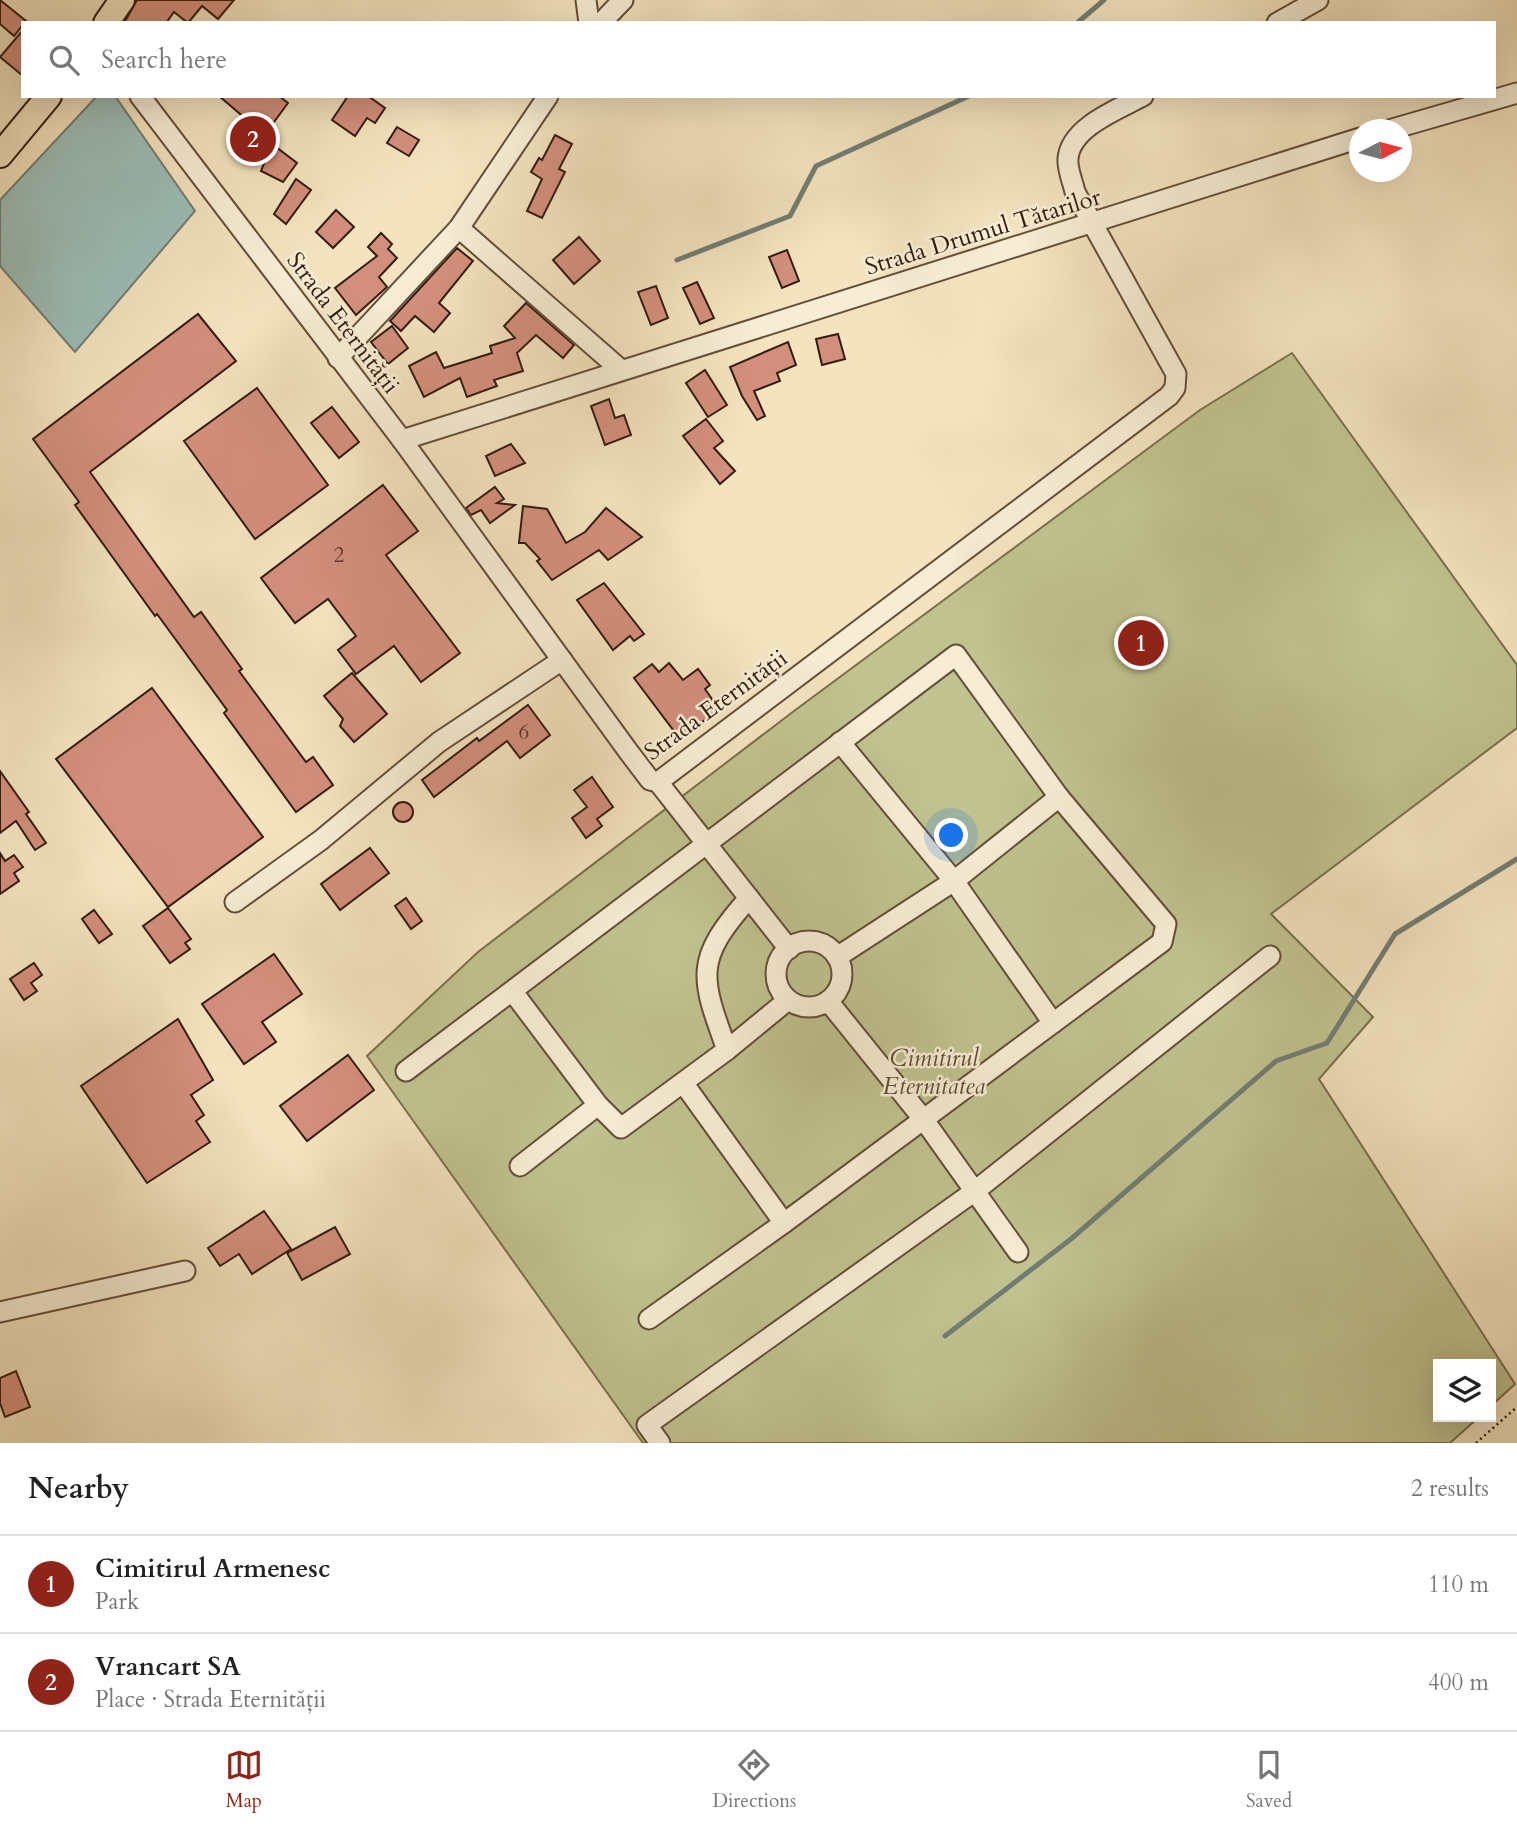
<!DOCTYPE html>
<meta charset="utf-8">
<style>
:root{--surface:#fff;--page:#f2f2f2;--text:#222;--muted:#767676;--line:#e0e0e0;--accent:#8f2418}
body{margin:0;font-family:Cardo,serif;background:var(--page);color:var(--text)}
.controls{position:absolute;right:21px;bottom:21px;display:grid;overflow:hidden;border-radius:0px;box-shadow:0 7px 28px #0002}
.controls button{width:63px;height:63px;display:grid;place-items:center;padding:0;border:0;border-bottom:2px solid var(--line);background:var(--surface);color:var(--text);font:35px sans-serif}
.compass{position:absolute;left:1349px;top:119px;width:63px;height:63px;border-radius:50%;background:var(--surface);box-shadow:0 7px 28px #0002;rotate:84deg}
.you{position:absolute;left:952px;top:836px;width:24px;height:24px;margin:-18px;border:5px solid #fff;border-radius:50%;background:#1a73e8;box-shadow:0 0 0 10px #1a73e833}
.badge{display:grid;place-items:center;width:46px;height:46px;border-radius:50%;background:var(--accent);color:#fff;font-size:23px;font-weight:700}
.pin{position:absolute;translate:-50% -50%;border:4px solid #fff;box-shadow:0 2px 7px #0006}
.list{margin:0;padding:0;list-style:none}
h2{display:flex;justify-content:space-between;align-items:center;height:91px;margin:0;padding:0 28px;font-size:30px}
h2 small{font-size:23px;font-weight:400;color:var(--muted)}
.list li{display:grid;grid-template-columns:46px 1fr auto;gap:21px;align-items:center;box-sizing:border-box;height:98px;padding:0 28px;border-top:2px solid var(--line)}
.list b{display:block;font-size:26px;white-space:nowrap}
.list p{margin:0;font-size:23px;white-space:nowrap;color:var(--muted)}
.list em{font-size:23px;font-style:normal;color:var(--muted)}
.icon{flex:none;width:38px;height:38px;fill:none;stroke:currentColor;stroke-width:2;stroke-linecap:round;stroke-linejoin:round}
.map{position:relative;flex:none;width:1517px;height:1443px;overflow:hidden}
.search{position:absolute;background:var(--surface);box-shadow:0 7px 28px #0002;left:21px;right:21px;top:21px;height:77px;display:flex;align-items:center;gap:18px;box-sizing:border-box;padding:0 24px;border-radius:0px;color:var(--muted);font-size:26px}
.sheet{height:287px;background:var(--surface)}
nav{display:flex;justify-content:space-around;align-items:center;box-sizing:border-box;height:98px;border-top:2px solid var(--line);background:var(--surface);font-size:19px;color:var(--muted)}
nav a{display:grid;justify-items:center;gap:4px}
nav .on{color:var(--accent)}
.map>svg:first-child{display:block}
</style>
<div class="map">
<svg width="1517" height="1443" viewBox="0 0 1517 1443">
<rect width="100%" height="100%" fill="#f3e3bf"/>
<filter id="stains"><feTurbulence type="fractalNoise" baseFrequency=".00286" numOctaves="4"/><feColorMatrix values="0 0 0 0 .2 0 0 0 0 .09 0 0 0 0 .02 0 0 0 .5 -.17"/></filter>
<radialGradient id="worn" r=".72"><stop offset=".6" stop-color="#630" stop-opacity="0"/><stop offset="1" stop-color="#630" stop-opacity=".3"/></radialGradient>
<path fill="#c0c28f" stroke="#7a6f4d" stroke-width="2" d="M1292,353L1517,665V728L1271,914L1373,1017L1319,1079L1515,1384L1491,1406V1364H1438V1417H1479L1450,1443H643L367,1056L478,952L794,711L1200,410Z"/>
<path fill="#9cbdb7" stroke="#727d72" stroke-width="2" d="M97,96H115L195,211L75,352L0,266V200Z"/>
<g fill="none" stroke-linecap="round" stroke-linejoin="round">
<g stroke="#727d72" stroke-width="5">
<path d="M1077,23L1104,0"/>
<path d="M677,260L790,216L816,166L969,96"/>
<path d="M945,1336L1071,1239L1276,1061L1327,1043L1395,934L1517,859"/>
</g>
</g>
<g fill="#d38f7d" stroke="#341c0b" stroke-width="2">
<path d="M0,0L26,21L14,36L0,24Z"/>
<path d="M137,0H234L218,19L202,6L188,23L174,12L166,23H124Z"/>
<path d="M23,30V76L0,57Z"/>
<path d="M219,96H279L288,103L263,137L297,163L283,182L261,171L265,161L236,153L253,125Z"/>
<path d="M348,96H368L385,108L375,123L367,118L355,136L332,120Z"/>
<path d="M397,127L419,140L409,156L387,143Z"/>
<path d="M555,135L572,144L559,169L565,172L542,218L527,211L542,179L531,172L539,158L542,160Z"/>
<path d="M296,179L311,190L286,224L274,214Z"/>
<path d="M336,210L354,227L333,248L316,232Z"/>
<path d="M381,233L392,244L388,249L397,258L379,277L387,287L356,315L335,288L377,256L368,247Z"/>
<path d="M579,237L600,261L574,284L553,260Z"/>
<path d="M457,248L473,261L439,303L450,313L434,332L415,316L401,331L390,321Z"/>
<path d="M787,250L799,281L782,288L769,257Z"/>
<path d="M697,282L714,318L700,324L683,288Z"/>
<path d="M656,286L668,318L651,325L638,292Z"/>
<path d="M526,303L574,345L563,358L536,335L517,353L523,371L494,380L497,386L467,397L460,378L424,397L409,366L436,352L444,368L492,353L490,346L515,338L504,326Z"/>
<path d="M198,314L236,361L90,472L194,617L201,612L242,669L239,671L306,762L313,757L333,785L296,812L224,713L227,710L157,614L155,616L75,505L79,502L33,439Z"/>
<path d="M392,326L408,348L388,364L371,342Z"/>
<path d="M838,334L845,359L822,365L816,339Z"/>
<path d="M788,342L796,365L777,373L780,381L754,391L765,416L757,420L742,396L730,367Z"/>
<path d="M705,370L727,405L708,417L686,383Z"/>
<path d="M257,388L328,485L255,539L184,441Z"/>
<path d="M609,399L615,418L624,415L631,435L605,445L591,406Z"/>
<path d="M332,407L359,442L339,458L311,423Z"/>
<path d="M706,419L723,441L714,448L735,471L720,484L683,436Z"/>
<path d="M511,444L525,463L495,476L486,456Z"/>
<path d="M383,485L418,531L386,555L460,653L421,682L394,646L356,674L338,650L356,636L328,599L295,623L261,578Z"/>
<path d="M495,487L504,499L497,503L515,505L490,523L481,510L471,515L466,508Z"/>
<path d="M523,506L547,509L566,543L585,532L606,508L642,537L608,560L599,550L552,580L537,561L540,559L525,543H519Z"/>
<path d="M604,583L644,634L634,641L630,636L613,650L577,600Z"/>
<path d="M669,663L683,680L698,669L710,685L705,689L719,709L680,739L634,678L652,664L659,672Z"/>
<path d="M352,673L387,714L354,742L340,726L343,719L324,696Z"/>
<path d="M152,688L263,837L168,907L56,759Z"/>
<path d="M528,705L550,735L520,758L507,741L434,797L422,780L477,738L479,741Z"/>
<path d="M0,771L29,812L26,814L46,843L35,850L16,821L0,833Z"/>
<path d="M592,777L613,807L597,819L602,826L586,838L572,818L587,807L574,790Z"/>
<circle cx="403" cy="812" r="10"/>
<path d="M370,848L389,873L340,910L321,884Z"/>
<path d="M0,853L5,861L14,855L23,867L14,873L19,881L0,894Z"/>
<path d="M406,898L422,921L411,929L395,906Z"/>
<path d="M168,908L191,939L185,943L190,949L170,963L143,926Z"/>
<path d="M94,910L112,934L99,943L82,919Z"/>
<path d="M274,954L302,994L262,1022L276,1042L244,1064L202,1004Z"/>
<path d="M34,963L42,975L31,983L37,991L24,1000L10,979Z"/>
<path d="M178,1019L213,1080L191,1095L204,1115L196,1121L210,1142L147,1183L81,1086Z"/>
<path d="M348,1055L374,1090L307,1141L280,1106Z"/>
<path d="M264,1211L291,1249L252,1274L239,1254L220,1266L208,1248Z"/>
<path d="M335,1227L350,1254L302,1280L287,1253Z"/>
<path d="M16,1371L30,1407L5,1417L0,1403V1378Z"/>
</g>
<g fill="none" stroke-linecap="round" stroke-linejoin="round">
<defs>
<g id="minor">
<path d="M586,0L589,23"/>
<path d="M601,23L623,0"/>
<path d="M1277,23L1318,0"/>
<path d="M140,96L402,440L628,751L650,780L658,782L1169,396L1175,388L1176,374L1075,192C1073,182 1067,169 1068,159C1070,127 1119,109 1143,96"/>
<path d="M1389,130L1517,93"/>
<path d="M459,228L621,370"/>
<path d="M338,358L459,228L548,96"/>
<path d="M402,440L1360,138"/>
<path d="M840,742L954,881L1053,1023"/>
<path d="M658,782L789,949"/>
<path d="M749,898C694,960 700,976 727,1050L788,1000"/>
<path d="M235,902L321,840L439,742L562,660"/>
<circle cx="809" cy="974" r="33"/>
<path d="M837,957L954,881L1059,797"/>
<path d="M513,992L598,1105L621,1128L727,1050"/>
<path d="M828,1001L924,1120L1018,1252"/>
<path d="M406,1071L956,655L1059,797L1166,924L1162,942L784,1223L649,1319"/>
<path d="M684,1084L784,1223"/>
<path d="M520,1166L598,1105"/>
<path d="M0,1312L185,1271"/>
<path d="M660,1443L647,1425L975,1191L1270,956"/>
</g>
<g id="major">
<path d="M106,23L122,0"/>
<path d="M0,155L49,96"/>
</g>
</defs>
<use href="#minor" stroke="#644e38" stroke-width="23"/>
<use href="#major" stroke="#341c0b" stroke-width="28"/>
<path stroke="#341c0b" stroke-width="2.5" stroke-dasharray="2 3.5" stroke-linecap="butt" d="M1476,1443L1517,1407"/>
<use href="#minor" stroke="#f7edd5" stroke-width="19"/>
<use href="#major" stroke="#f3e3bf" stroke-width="24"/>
</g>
<g text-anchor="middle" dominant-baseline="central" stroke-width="5" stroke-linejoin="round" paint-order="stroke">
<g font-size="21" fill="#5c3928">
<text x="339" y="555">2</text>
<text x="524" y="732">6</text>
</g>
<g font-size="24" fill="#341c0b" stroke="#f7edd5">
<text transform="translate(983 232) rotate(-17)">Strada Drumul Tătarilor</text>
<text transform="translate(343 323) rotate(53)">Strada Eternității</text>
<text transform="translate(716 705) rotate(-36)">Strada Eternității</text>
</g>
<g font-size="24" font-style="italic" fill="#5e4e33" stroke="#f7edd5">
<text x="934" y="1058">Cimitirul<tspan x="934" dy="28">Eternitatea</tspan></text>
</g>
</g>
<rect width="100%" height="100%" filter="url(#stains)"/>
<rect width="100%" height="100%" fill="url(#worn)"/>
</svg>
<div class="controls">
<button><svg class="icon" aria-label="layers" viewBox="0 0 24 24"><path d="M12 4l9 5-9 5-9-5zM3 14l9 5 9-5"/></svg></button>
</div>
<svg class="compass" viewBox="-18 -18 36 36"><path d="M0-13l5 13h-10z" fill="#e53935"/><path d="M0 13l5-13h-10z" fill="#767676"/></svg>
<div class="you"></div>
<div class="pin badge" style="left:1141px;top:643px">1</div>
<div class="pin badge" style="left:253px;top:139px">2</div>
<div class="search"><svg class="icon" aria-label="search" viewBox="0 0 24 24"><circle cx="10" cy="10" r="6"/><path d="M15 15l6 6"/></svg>Search here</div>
</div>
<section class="sheet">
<h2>Nearby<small>2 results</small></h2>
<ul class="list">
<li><span class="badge">1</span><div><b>Cimitirul Armenesc</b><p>Park</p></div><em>110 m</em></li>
<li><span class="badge">2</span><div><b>Vrancart SA</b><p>Place · Strada Eternității</p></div><em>400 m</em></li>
</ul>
</section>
<nav>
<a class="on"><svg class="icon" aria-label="map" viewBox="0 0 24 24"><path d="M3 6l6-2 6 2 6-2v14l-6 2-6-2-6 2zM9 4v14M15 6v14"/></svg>Map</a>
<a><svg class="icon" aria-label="directions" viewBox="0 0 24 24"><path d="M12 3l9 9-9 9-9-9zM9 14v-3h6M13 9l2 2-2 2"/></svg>Directions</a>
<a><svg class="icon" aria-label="saved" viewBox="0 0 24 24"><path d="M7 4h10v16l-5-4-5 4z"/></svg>Saved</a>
</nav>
